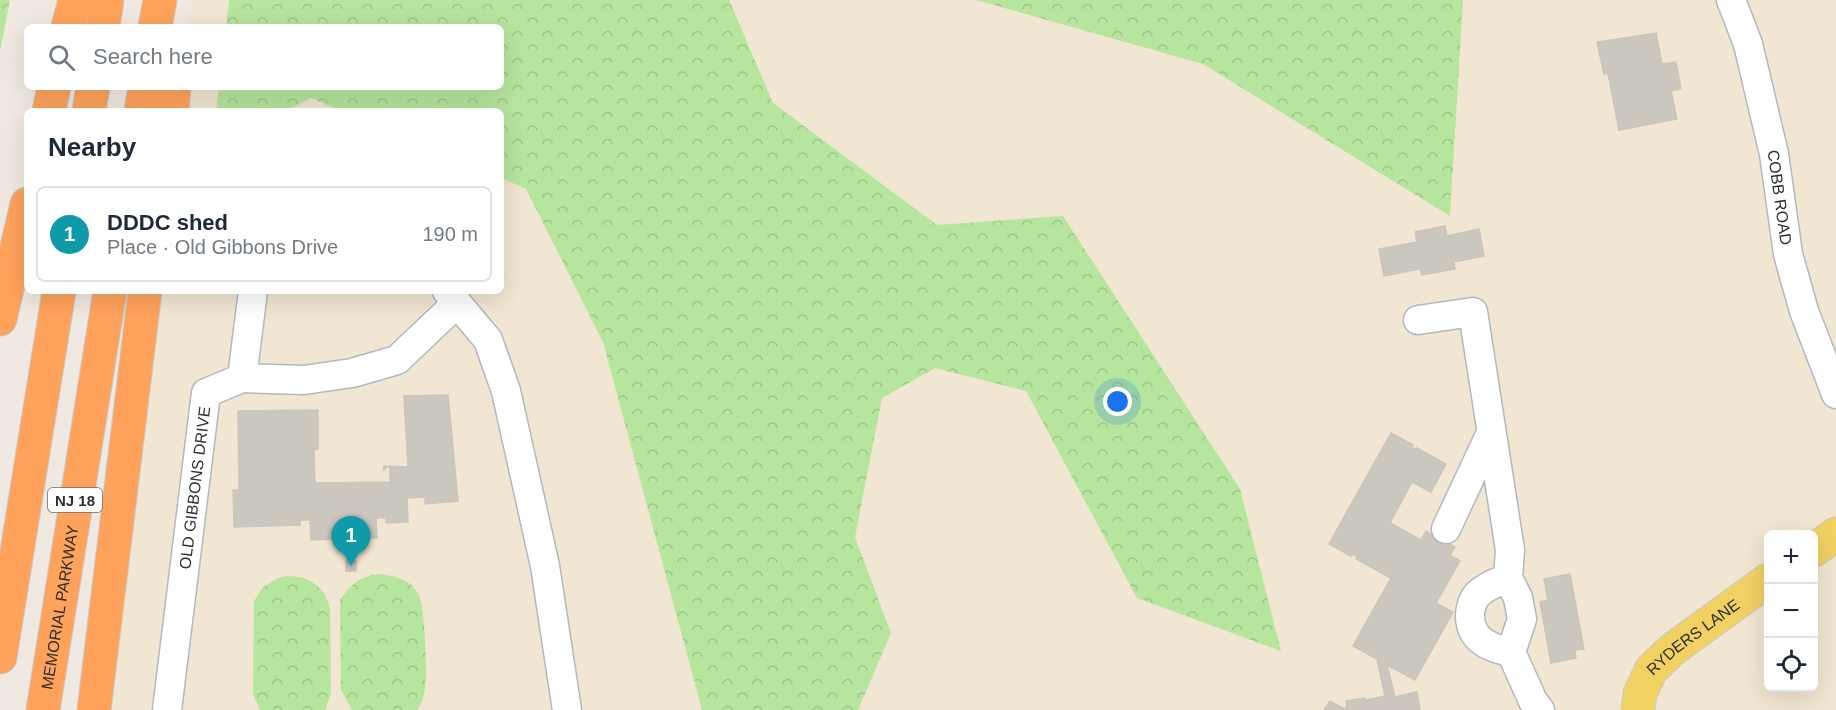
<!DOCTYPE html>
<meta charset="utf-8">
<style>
:root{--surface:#fff;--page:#f2f2f3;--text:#1f2937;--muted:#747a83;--line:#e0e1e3;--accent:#ea580c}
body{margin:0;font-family:Arial,sans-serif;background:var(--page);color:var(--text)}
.controls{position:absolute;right:18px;bottom:18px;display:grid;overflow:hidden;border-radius:9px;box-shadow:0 6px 24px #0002}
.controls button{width:54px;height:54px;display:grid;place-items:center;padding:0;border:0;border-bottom:2px solid var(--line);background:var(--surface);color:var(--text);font:30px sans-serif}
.you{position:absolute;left:1118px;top:402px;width:21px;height:21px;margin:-15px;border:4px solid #fff;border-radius:50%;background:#1a73e8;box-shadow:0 0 0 9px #1a73e833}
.badge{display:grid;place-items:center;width:39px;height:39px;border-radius:50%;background:var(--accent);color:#fff;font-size:20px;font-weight:700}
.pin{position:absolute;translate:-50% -50px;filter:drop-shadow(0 2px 3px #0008)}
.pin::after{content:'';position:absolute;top:32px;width:21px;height:18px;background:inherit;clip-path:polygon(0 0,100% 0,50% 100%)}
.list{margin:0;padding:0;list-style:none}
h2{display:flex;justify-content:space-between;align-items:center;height:78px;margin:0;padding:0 24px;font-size:26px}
h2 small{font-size:20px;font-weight:400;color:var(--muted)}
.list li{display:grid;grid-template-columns:39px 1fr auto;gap:18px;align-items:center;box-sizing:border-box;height:96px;margin:0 12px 12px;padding:0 12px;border:2px solid var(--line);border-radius:9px}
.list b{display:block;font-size:22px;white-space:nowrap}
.list p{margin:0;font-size:20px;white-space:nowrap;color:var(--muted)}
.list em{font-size:20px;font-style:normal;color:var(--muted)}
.icon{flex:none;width:33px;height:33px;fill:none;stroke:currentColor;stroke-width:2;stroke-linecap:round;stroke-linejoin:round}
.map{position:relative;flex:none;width:1836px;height:710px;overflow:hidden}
.search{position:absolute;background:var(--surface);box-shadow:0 6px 24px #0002;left:24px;top:24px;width:480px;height:66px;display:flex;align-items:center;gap:15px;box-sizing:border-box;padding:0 21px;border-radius:9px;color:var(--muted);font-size:22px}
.panel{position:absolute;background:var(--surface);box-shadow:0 6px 24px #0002;left:24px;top:108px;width:480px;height:186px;border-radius:9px}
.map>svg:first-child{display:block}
</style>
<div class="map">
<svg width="1836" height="710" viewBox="0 0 1836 710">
<defs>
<pattern id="forest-crowns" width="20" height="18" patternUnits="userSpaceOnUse" patternTransform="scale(1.5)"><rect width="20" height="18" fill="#b6e59e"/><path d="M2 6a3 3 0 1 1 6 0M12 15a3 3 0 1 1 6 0" fill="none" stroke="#9dc588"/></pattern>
</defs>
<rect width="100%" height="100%" fill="#efe9e1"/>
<path fill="#f0e6d1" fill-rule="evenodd" d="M192,0H1836V710H105L156,291H501V111H178L181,87H501V27H189ZM1768,534H1814V688H1768Z"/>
<g fill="url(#forest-crowns)">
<path d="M0,0H10L0,51Z"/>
<path d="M229,0H729L773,103L937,225L1063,216L1240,489L1281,651L1137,598L1026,391L935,368L882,398L855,537L891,633L858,710H702L603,342L526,189L501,178V111H341L311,98L285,111H216L219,87H501V27H226Z"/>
<path d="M976,0H1463L1450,216L1203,64Z"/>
<path d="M379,574C394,576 411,579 419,595C425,607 427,673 425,688C424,697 422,703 417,710H352L341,690L340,600C352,584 358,577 379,574Z"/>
<path d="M287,576C310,576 325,587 330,609L331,693L325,710H260L253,694L254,601L263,587L276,579Z"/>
</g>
<g fill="#cbc7bf" stroke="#cbc5ba" stroke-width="1.5">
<path d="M1656,33L1662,64L1676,62L1681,89L1671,91L1677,119L1619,130L1608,73L1604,74L1597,42Z"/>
<path d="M1445,226L1447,236L1479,229L1484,256L1454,262L1455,269L1422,275L1420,269L1384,276L1379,249L1417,242L1415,232Z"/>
<path d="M448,395L458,501L425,504V497L407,498L408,522L386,523V518H376L377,538L311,540L310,520H300V525L234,527L233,490H239L238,411L318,410V449L314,450L315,483L390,482V467H386L385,470H383L384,466L408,467L404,396Z"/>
<path d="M1391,433L1413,445L1411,447L1417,450V448L1446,464L1431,492L1412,482L1390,523L1421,540L1426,531L1455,547L1450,555L1460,561L1436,603L1453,612L1415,680L1387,665L1395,697L1417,692L1420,710H1324L1330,701L1342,708H1347L1346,701L1365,698L1366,700L1385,696L1377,659L1353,646L1391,578L1356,559L1357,557L1353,554L1351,556L1329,544Z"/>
<rect x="346" y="561" width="10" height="10"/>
<path d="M1570,574L1584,649L1575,650L1576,658L1551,663L1540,602L1548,600L1544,579Z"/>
</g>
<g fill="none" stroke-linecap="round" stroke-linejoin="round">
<defs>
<g id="minor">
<path id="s1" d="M1731,0L1748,44L1774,154L1788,254L1804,311L1836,394"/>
<path d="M447,291L488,340L506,391L545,566L567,710"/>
<path d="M1418,320L1473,312L1510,550L1508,578L1518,598L1522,619L1511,652L1533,701L1540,710"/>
<path d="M242,378L304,380L352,373L397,360L457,303"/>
<path d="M1446,529L1490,435"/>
<path d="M1508,578C1498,582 1486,586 1478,594C1473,599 1470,608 1470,615C1470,640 1489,648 1511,652"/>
<path id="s2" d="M167,710L206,393L242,378L253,291"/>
</g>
<g id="major">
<path d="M1814,550L1836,534"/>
<path id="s3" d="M1638,710L1640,694L1651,670L1673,649L1768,580"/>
</g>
<g id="highway">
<path d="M68,27L75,0"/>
<path d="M103,27L107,0"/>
<path d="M155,27L160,0"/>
<path d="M49,111L54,87"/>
<path d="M89,111L93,87"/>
<path d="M141,111L145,87"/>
<path d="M172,111L174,87"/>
<path d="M0,319L27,204"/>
<path d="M0,657L59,291"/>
<path id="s4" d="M43,710L110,291"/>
<path d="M94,710L145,291"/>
</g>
</defs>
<use href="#minor" stroke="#b4b7c1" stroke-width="31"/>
<use href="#major" stroke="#c9c9c9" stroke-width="35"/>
<use href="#highway" stroke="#c9c9c9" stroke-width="35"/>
<use href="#minor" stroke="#fff" stroke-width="28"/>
<use href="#major" stroke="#f2d163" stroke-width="33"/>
<use href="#highway" stroke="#ffa35c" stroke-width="33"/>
</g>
<g text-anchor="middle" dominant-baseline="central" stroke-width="6" stroke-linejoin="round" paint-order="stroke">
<rect fill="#fff" stroke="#6d6d6d" stroke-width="1.5" x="48" y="488" width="54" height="24" rx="4.5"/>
<g font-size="15" font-weight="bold" fill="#2e2e2e">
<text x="75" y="500">NJ 18</text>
</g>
<g font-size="16" fill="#2e2e2e" stroke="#fff">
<text stroke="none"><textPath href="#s1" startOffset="204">COBB ROAD</textPath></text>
<text stroke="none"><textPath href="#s2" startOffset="224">OLD GIBBONS DRIVE</textPath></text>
<text stroke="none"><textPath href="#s4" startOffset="104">MEMORIAL PARKWAY</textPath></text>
<text stroke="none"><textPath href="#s3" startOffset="96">RYDERS LANE</textPath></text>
</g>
</g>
</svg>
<div class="controls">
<button>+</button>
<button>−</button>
<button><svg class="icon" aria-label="locate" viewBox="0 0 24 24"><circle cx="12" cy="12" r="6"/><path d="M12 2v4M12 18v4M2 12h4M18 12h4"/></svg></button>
</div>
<div class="you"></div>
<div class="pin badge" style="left:351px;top:566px;background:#0f9aa8">1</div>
<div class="search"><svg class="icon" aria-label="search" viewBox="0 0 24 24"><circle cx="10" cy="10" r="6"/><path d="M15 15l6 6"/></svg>Search here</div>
<section class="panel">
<h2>Nearby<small></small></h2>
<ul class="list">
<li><span class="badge" style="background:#0f9aa8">1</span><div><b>DDDC shed</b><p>Place · Old Gibbons Drive</p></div><em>190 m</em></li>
</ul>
</section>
</div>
